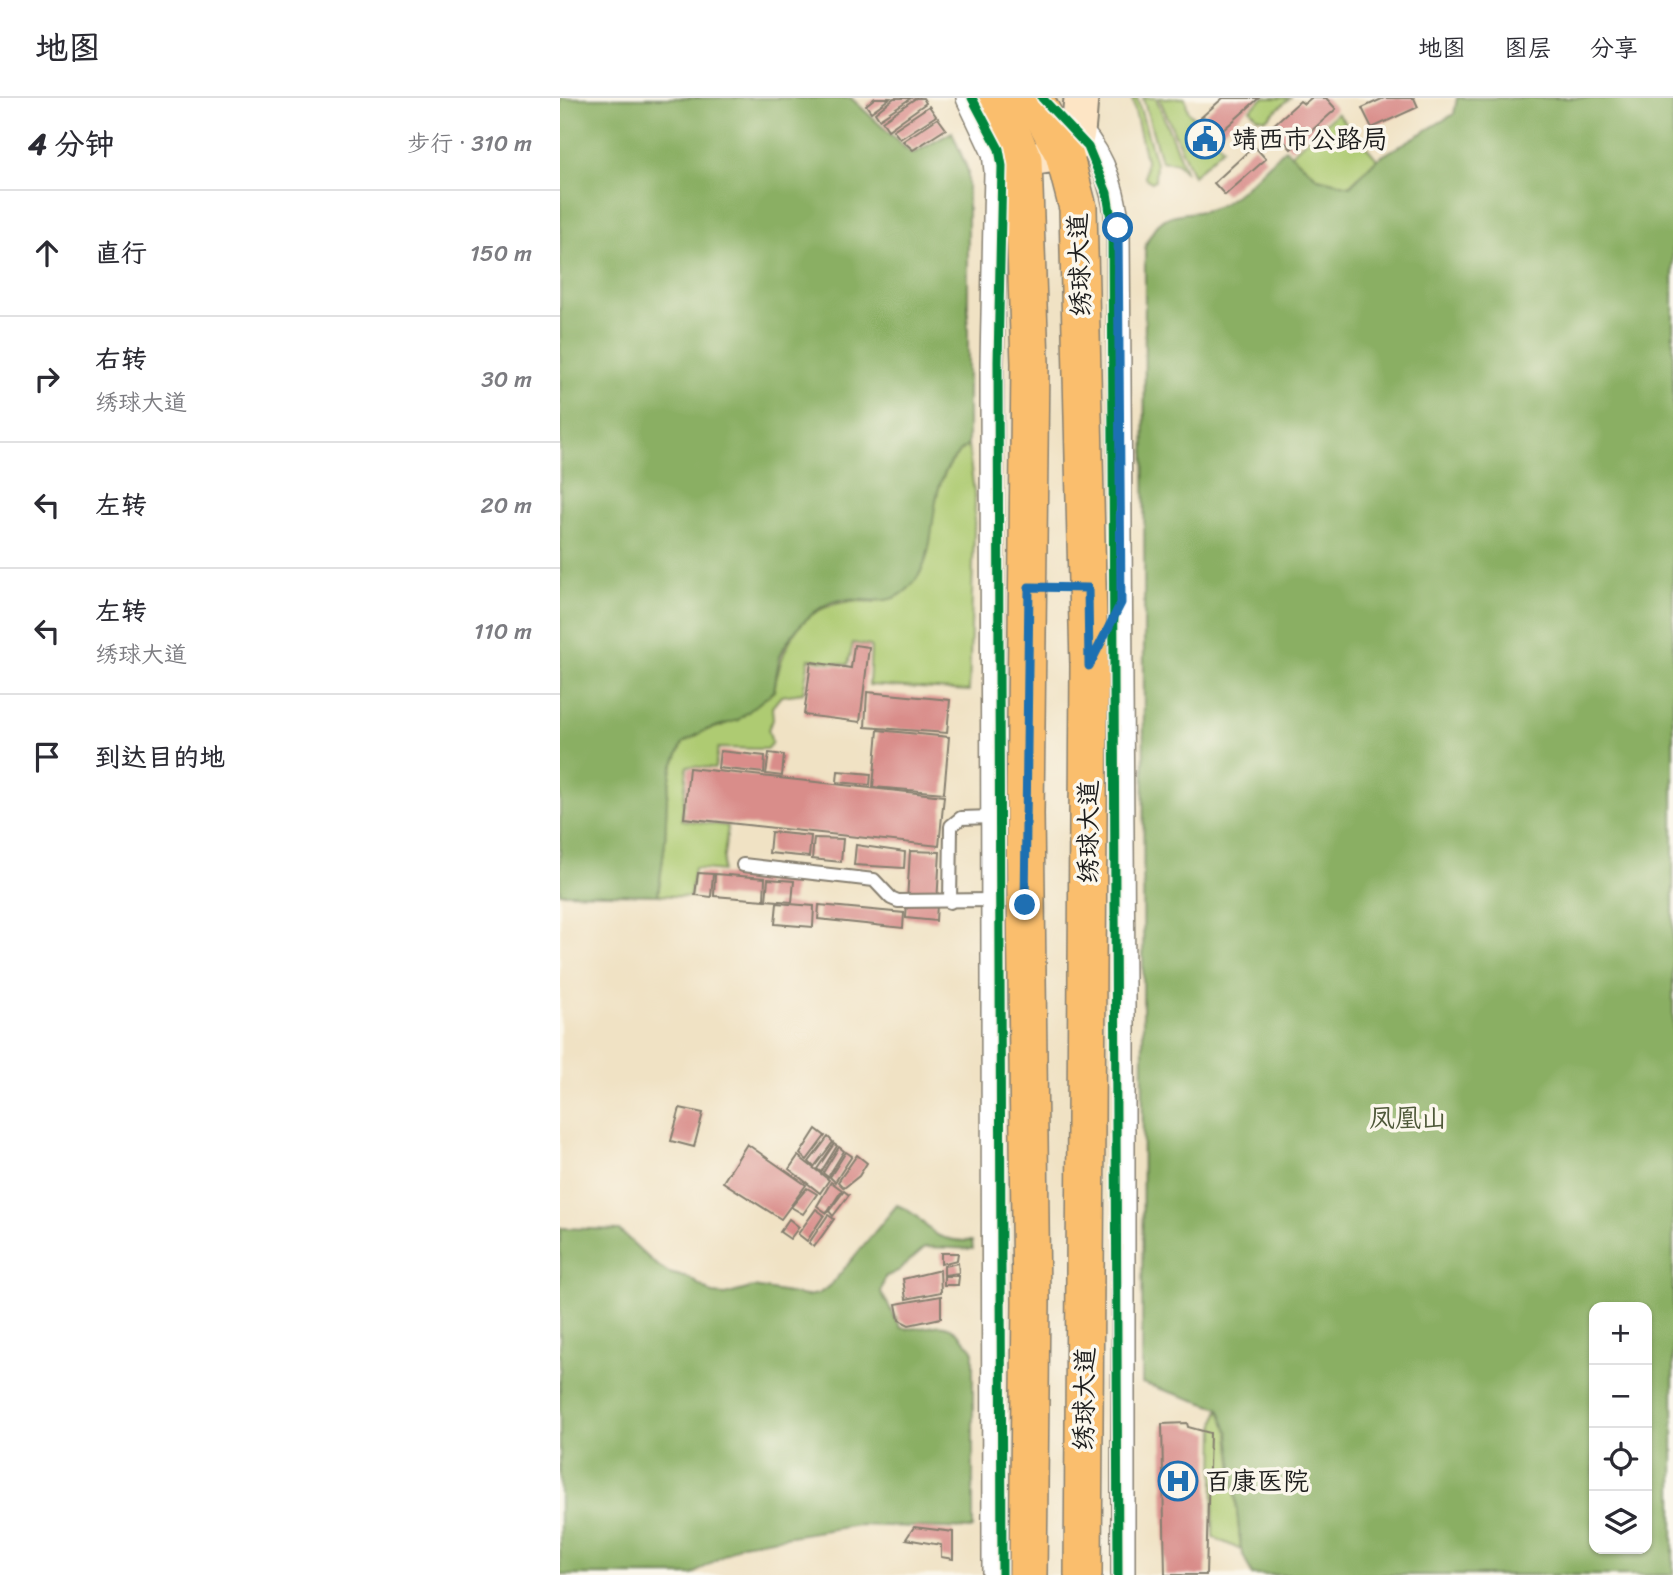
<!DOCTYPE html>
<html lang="zh">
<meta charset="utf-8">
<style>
:root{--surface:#fff;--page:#f7f7f7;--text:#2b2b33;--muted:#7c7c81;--line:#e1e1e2}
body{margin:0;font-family:Sriracha,"LXGW WenKai TC",sans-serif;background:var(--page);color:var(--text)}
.controls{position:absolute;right:21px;bottom:21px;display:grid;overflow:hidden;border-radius:14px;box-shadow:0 2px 5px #0004}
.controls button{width:63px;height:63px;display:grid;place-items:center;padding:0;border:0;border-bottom:2px solid var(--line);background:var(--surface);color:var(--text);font:35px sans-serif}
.stop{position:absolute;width:21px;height:21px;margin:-16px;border:5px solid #1f6fb2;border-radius:50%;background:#fff}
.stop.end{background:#1f6fb2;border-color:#fff;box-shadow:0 2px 7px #0008}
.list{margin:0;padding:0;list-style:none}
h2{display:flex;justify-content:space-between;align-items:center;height:91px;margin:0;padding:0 28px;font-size:30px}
h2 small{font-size:23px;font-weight:400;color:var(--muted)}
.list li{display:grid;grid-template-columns:46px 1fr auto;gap:21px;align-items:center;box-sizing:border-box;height:126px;padding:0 28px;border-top:2px solid var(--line)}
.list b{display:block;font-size:26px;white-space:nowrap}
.list p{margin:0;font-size:23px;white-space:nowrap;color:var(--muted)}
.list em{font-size:23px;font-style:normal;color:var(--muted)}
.icon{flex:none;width:38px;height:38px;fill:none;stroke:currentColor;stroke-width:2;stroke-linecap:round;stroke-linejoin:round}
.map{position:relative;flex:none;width:1113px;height:1477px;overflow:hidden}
header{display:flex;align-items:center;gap:42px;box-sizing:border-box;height:98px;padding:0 35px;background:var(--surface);border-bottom:2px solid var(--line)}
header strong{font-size:33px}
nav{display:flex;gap:38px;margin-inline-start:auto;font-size:24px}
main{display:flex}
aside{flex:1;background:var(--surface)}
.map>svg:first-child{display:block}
</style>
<header>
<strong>地图</strong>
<nav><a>地图</a><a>图层</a><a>分享</a></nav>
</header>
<main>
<aside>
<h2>4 分钟<small>步行 · 310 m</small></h2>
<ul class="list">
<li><svg class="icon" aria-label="ahead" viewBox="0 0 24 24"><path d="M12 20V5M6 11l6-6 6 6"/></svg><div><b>直行</b></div><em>150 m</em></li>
<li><svg class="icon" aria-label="right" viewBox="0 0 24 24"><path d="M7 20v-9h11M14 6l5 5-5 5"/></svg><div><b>右转</b><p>绣球大道</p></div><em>30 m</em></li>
<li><svg class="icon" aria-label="left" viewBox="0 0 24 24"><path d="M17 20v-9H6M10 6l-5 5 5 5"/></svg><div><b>左转</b></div><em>20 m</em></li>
<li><svg class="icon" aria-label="left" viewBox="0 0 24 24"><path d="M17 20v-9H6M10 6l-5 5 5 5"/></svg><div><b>左转</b><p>绣球大道</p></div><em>110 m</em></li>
<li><svg class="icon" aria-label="arrive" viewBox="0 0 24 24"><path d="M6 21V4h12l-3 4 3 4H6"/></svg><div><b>到达目的地</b></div></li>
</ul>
</aside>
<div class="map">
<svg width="1113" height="1477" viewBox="0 0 1113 1477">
<rect width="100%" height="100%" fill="#fbf7ec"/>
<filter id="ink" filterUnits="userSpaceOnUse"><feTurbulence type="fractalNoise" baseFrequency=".0143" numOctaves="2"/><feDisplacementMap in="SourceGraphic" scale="14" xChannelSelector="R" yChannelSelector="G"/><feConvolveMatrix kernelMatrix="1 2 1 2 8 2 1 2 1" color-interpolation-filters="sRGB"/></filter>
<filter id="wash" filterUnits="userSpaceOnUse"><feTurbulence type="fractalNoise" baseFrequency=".00686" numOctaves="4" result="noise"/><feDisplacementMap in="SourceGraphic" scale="28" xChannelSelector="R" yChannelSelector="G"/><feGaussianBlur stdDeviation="1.57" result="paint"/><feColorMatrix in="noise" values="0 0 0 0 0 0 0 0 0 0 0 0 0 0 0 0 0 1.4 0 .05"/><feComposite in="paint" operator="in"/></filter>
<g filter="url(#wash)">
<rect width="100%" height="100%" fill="#f0e2c4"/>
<g fill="#aecb72" stroke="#657447" stroke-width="2">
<path d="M572,0H577L596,65L595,82L592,84L585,80L586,62Z"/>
<path d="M583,0H596L626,75L617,65L601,63Z"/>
<path d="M599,0H625L628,13L663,50L633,78Z"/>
<path d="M703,0H730L706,21L697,19L690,11Z"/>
<path d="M777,15L817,61L789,88L758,80L731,56Z"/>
<path d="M408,347L415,402L409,593L309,587L311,548L293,545L288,567L249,561L243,595L221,598L212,609L213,622L208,631L212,645L207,651L158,650L155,670L127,668L122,722L168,728L162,773L134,770L130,799L98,797L105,745L107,699L112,670L123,645L146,632L162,628L214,593C224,535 249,497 314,504L366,462C373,420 372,375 408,347Z"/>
<path d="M659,1310L669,1334L681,1452L653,1439L655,1326Z"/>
</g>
<g fill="#8aaf64" stroke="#536640" stroke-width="2" fill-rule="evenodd">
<path d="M0,0H291L352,56L392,34L408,73V347C355,387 389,449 349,490C329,510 308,500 283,502C258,504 230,534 221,556C217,567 216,581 214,593L178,622L146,632L123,645L112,670L107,699L105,745L98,797L0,795Z"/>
<path d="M897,0H1113V1477H692L681,1452L669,1334L659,1310L582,1285L585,149C603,100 631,125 664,105C686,92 706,68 725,51L758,80L790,88L817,61L894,16ZM1034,1209H1087V1451H1034Z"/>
<path d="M337,1107C373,1121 359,1143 412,1143L413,1151L365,1149L338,1173L325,1179L321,1194L341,1230C381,1234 382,1212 413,1252V1431L298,1427L182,1446L132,1477H0V1130L59,1132L94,1165L109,1175L129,1180L153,1196L165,1197L194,1189L246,1198L258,1196L270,1188Z"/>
</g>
<g id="blocks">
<g fill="#d98d8a">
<path d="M315,0H330L311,14L306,7Z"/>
<path d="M334,0H351L319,21L315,15Z"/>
<path d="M356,0H363L366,5L328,32L322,23Z"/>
<path d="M663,0H699L654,40L638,22Z"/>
<path d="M751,0H766L776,11L731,51L711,29L740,3L744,6Z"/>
<path d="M824,0H854L858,9L812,30L802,10Z"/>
<path d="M369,8L376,18L340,41L333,32Z"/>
<path d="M378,20L386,31L353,52L343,43Z"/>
<path d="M694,48L706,61L665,97L654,85Z"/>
<path d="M294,547L309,549L300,624L244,617L251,564L291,570Z"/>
<path d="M307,594L390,602L387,635L305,629Z"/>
<path d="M318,632L389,639L384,695L313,689Z"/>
<path d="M160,653L205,658L204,675L158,670Z"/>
<path d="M209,655L224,657L222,678L206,676Z"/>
<path d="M129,670L384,698L379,748L124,720Z"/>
<path d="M278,673L311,676L310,687L277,684Z"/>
<path d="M211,734L251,738L249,759L209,755Z"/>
<path d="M254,740L283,741L281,764L252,761Z"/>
<path d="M296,747L345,754L344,770L294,767Z"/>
<path d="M350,753L380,754L376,823L346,820Z"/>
<path d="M138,775L153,776L151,799L135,797Z"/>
<path d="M155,776L205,780L204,802L154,798Z"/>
<path d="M208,781L234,783L232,804L206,802Z"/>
<path d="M217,805L254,808L253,829L215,826Z"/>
<path d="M259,807L344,815L343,830L258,821Z"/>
<path d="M120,1010L143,1015L134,1049L111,1043Z"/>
<path d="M256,1031L265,1038L247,1062L240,1056Z"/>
<path d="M268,1039L273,1044L254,1069L249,1064Z"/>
<path d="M187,1046L246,1087L221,1121L163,1084Z"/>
<path d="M274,1046L277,1048L261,1074L257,1071Z"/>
<path d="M279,1049L284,1053L268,1079L263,1075Z"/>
<path d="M286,1054L292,1058L275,1084L270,1079Z"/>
<path d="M297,1057L307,1065L299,1078L284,1090L278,1084Z"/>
<path d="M238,1058L269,1082L260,1095L229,1071Z"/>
<path d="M271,1084L282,1092L267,1115L257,1108Z"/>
<path d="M247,1090L257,1096L243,1116L231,1109Z"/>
<path d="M284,1093L289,1097L273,1118L269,1113Z"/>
<path d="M256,1111L264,1117L247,1143L238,1136Z"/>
<path d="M268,1117L274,1121L254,1149L249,1145Z"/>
<path d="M229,1121L239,1129L230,1141L220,1134Z"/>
<path d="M381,1155H398L397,1162L381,1166Z"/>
<path d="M398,1165L399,1175L384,1177V1168Z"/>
<path d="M380,1172L381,1194L346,1201L343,1181Z"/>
<path d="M384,1178H399L398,1187H384Z"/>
<path d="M381,1198V1220L349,1227L339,1222L336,1206Z"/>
<path d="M627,1325L628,1329L650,1335L646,1477H605L602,1326Z"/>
<path d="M354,1429L393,1434V1461L381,1459V1447L346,1441Z"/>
</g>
</g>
</g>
<g filter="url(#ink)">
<use href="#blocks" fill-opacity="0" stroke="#867f70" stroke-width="2"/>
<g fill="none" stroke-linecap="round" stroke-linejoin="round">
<defs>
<g id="service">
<path d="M183,767L314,782L331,800L338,803L433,802"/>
<path d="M390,804L391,728L401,720L432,719"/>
</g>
<g id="minor">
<path d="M408,0L434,55L436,73L432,265L434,1477"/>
<path d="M511,24C542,51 554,90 558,130L563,891V1477"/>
</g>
<path id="secondary" d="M463,62C522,53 516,58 521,0"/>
<g id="primary">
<path d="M437,0L463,62L470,265L465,716L471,1203L468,1477"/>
<path d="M474,0L504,56L518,110L529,568L523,1477"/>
</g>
</defs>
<use href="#service" stroke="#867f70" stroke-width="16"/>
<use href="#minor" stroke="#867f70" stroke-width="26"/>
<use href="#secondary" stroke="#867f70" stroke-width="37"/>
<use href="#primary" stroke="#867f70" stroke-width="40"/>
<use href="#service" stroke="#fff" stroke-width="12"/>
<use href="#minor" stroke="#fff" stroke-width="23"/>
<use href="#secondary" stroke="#fde5c5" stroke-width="33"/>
<use href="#primary" stroke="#fabe6d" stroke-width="37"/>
<defs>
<g id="cycleway">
<path d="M412,0L439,51L442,68L438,264L442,1477"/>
<path d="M482,0L528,49L547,95L552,127L558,1477"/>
</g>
</defs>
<use href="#cycleway" stroke="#fbf7ec" stroke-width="13"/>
<use href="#cycleway" stroke="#00873e" stroke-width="9"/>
</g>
</g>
<g fill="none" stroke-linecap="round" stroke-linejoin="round" filter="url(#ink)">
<path stroke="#1f6fb2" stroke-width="9" d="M465,807L469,489L528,490L529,568L561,505L558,130"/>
</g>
<defs>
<symbol id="civic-ring" viewBox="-11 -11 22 22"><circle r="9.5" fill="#fbf7ec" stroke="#1f6fb2" stroke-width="1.5"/><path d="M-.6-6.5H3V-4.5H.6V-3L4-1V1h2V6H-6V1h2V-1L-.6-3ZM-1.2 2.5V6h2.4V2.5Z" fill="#1f6fb2"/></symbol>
<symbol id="hospital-ring" viewBox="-11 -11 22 22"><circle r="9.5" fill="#fbf7ec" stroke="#1f6fb2" stroke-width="1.5"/><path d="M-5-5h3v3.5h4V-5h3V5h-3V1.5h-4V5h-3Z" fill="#1f6fb2"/></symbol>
</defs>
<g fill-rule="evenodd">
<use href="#civic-ring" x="623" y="19" width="44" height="44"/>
<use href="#hospital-ring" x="596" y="1361" width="44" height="44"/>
</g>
<g text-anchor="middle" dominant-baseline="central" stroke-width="7" stroke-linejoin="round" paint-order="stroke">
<g font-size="26" fill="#1c1c1c" stroke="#fbf7ec" text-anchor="start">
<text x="672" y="41">靖西市公路局</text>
<text x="645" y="1383">百康医院</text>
</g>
<g font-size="26" fill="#1c1c1c" stroke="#fbf7ec">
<text transform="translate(519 167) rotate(-92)">绣球大道</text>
<text transform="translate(528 734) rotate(-90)">绣球大道</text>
<text transform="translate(524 1301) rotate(-89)">绣球大道</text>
</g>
<g font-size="26" fill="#4f593a" stroke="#fbf7ec">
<text x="848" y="1020">凤凰山</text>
</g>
</g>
</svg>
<div class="controls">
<button>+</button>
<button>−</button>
<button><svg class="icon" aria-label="locate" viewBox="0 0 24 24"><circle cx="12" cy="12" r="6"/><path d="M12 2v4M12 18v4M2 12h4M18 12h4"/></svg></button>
<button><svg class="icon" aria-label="layers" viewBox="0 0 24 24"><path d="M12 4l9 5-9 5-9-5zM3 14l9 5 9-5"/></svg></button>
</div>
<div class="stop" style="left:558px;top:130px"></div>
<div class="stop end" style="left:465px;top:807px"></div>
</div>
</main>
